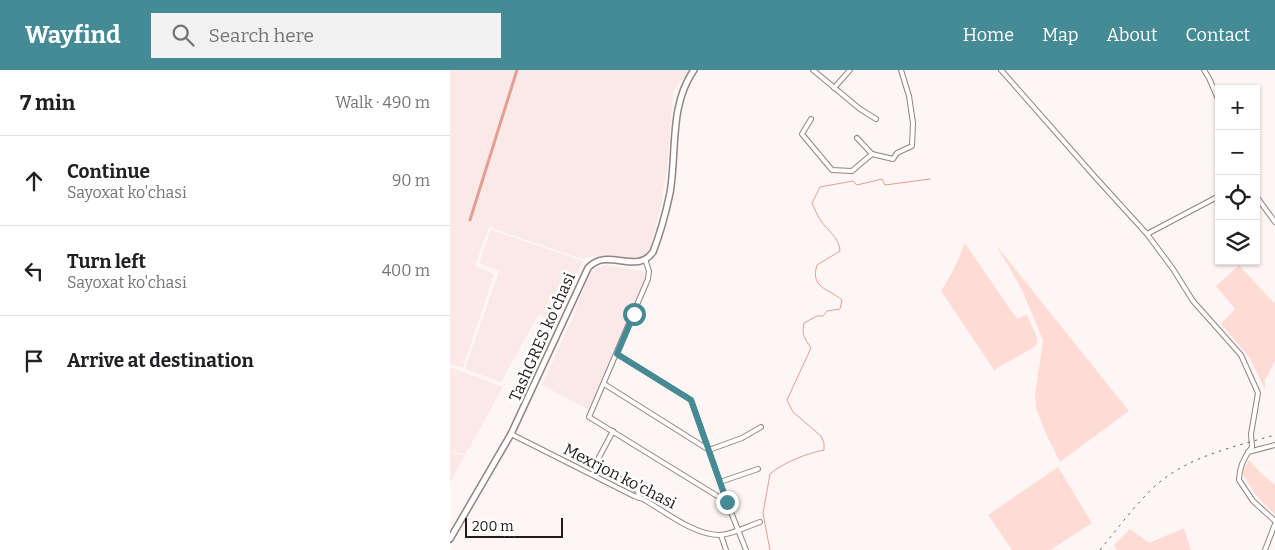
<!DOCTYPE html>
<meta charset="utf-8">
<style>
:root{--surface:#fff;--page:#f2f2f2;--text:#202124;--muted:#757577;--line:#e0e0e0;--accent:#458b96}
body{margin:0;font-family:Bitter,serif;background:var(--page);color:var(--text)}
.controls{position:absolute;right:15px;top:15px;display:grid;overflow:hidden;border-radius:0px;box-shadow:0 1px 4px #0004}
.controls button{width:45px;height:45px;display:grid;place-items:center;padding:0;border:0;border-bottom:1px solid var(--line);background:var(--surface);color:var(--text);font:25px sans-serif}
.scale{position:absolute;left:15px;bottom:12px;width:98px;box-sizing:border-box;padding-left:5px;border:2px solid #201a19;border-top:0;font-size:14px;line-height:18px;white-space:nowrap;color:#201a19;-webkit-text-stroke:4px #fff;paint-order:stroke}
.stop{position:absolute;width:15px;height:15px;margin:-11px;border:4px solid #458b96;border-radius:50%;background:#fff}
.stop.end{background:#458b96;border-color:#fff;box-shadow:0 1px 5px #0008}
.list{margin:0;padding:0;list-style:none}
h2{display:flex;justify-content:space-between;align-items:center;height:65px;margin:0;padding:0 20px;font-size:21px}
h2 small{font-size:16px;font-weight:400;color:var(--muted)}
.list li{display:grid;grid-template-columns:32px 1fr auto;gap:15px;align-items:center;box-sizing:border-box;height:90px;padding:0 20px;border-top:1px solid var(--line)}
.list b{display:block;font-size:19px;white-space:nowrap}
.list p{margin:0;font-size:16px;white-space:nowrap;color:var(--muted)}
.list em{font-size:16px;font-style:normal;color:var(--muted)}
.icon{flex:none;width:28px;height:28px;fill:none;stroke:currentColor;stroke-width:2;stroke-linecap:round;stroke-linejoin:round}
.map{position:relative;flex:none;width:825px;height:480px;overflow:hidden}
header{display:flex;align-items:center;gap:30px;box-sizing:border-box;height:70px;padding:0 25px;background:var(--accent);color:#fff}
header strong{font-size:24px}
nav{display:flex;gap:28px;margin-inline-start:auto;font-size:18px}
.search{width:350px;height:45px;background:var(--page);display:flex;align-items:center;gap:12px;box-sizing:border-box;padding:0 18px;border-radius:0px;color:var(--muted);font-size:19px}
main{display:flex}
aside{flex:1;background:var(--surface)}
.map>svg:first-child{display:block}
</style>
<header>
<strong>Wayfind</strong>
<div class="search"><svg class="icon" aria-label="search" viewBox="0 0 24 24"><circle cx="10" cy="10" r="6"/><path d="M15 15l6 6"/></svg>Search here</div>
<nav><a>Home</a><a>Map</a><a>About</a><a>Contact</a></nav>
</header>
<main>
<aside>
<h2>7 min<small>Walk · 490 m</small></h2>
<ul class="list">
<li><svg class="icon" aria-label="ahead" viewBox="0 0 24 24"><path d="M12 20V5M6 11l6-6 6 6"/></svg><div><b>Continue</b><p>Sayoxat ko'chasi</p></div><em>90 m</em></li>
<li><svg class="icon" aria-label="left" viewBox="0 0 24 24"><path d="M17 20v-9H6M10 6l-5 5 5 5"/></svg><div><b>Turn left</b><p>Sayoxat ko'chasi</p></div><em>400 m</em></li>
<li><svg class="icon" aria-label="arrive" viewBox="0 0 24 24"><path d="M6 21V4h12l-3 4 3 4H6"/></svg><div><b>Arrive at destination</b></div></li>
</ul>
</aside>
<div class="map">
<svg width="825" height="480" viewBox="0 0 825 480">
<rect width="100%" height="100%" fill="#fef6f5"/>
<g fill="#fae9e6">
<path d="M0,0H240L223,22L217,100L212,125L213,128L198,184L187,189L158,186H143L132,189L39,157L25,196L44,204L13,298L0,294Z"/>
<path d="M41,160L133,191L104,251L89,244L51,312L15,299L49,201L29,193Z"/>
<path d="M155,195L198,202L197,210L139,340L92,315L121,252L138,208L145,199Z"/>
<path d="M0,297L53,317L15,385L0,381Z"/>
<path d="M0,382L15,386L0,412Z"/>
</g>
<g fill="#ffdbd5">
<path d="M515,173L562,242L568,249L577,244L587,268L586,276L544,300L491,221L503,201Z"/>
<path d="M546,175L679,341L610,392L595,362L586,338L585,325L593,270L572,220Z"/>
<path d="M789,195L825,234V291L815,310V319L799,287L771,254L785,239L766,216Z"/>
<path d="M799,390L812,404L825,415V444C811,433 801,419 792,403Z"/>
<path d="M608,397L642,453L600,480H562L538,445Z"/>
<path d="M734,458L741,480H667L664,475L680,459L699,473Z"/>
</g>
<g fill="none" stroke-linecap="round" stroke-linejoin="round">
<path stroke="#e49e93" stroke-width="1" d="M320,480L313,443L320,404C332,393 358,383 374,380V373L371,366L343,342L337,330L361,278C355,269 351,264 354,253L367,246H373L377,241L390,239L392,230C378,218 360,218 367,195L390,181C389,167 378,161 371,151C367,146 365,139 362,133L370,117L403,111L407,115L432,109L435,115L480,109"/>
<path stroke="#e49e93" stroke-width="3" d="M20,150L67,0"/>
<defs>
<g id="minor">
<path d="M363,0L410,39L426,49"/>
<path d="M551,0L646,108L697,164L723,199L743,231L791,285L808,323L801,364L802,377C794,387 789,397 789,410L803,431L825,451"/>
<path d="M754,0L759,8L769,31"/>
<path d="M384,18L400,0"/>
<path d="M361,49L352,64L382,100L402,101L422,84"/>
<path d="M407,68L422,84L443,89L447,83L462,76L463,53L459,26L451,0"/>
<path d="M806,126L825,152"/>
<path d="M697,164L769,126"/>
<path d="M195,189L199,201L198,209L139,347L277,432"/>
<path d="M167,284L241,330L277,432L296,480"/>
<path d="M154,314L259,380L292,368L311,357"/>
<path d="M163,361L146,393L188,421L189,428"/>
<path d="M61,364L184,426L193,429C214,441 244,465 269,465C282,465 298,456 310,452"/>
<path d="M798,382L825,375"/>
<path d="M270,412L308,399"/>
<path d="M271,465L276,480"/>
<path d="M815,480L825,454"/>
</g>
<path id="secondary" d="M0,469L61,364L138,198C158,176 186,206 203,182C210,164 216,142 220,123C227,83 219,35 244,0"/>
</defs>
<use href="#minor" stroke="#948380" stroke-width="6"/>
<use href="#secondary" stroke="#948380" stroke-width="8"/>
<use href="#minor" stroke="#fff" stroke-width="4"/>
<use href="#secondary" stroke="#fff" stroke-width="5"/>
<path stroke="#6a6362" stroke-width="1" stroke-dasharray="2.5 5" stroke-linecap="butt" d="M650,480C668,458 685,435 705,416C739,386 783,377 825,365"/>
</g>
<g fill="none" stroke-linecap="round" stroke-linejoin="round">
<path stroke="#458b96" stroke-width="6" d="M184,244L167,284L241,330L277,432"/>
</g>
<g text-anchor="middle" dominant-baseline="central" stroke-width="5" stroke-linejoin="round" paint-order="stroke">
<g font-size="16" fill="#201a19" stroke="#fff">
<text transform="translate(92 267) rotate(-66)">TashGRES ko'chasi</text>
<text transform="translate(170 406) rotate(27)">Mexrjon ko'chasi</text>
</g>
</g>
</svg>
<div class="controls">
<button>+</button>
<button>−</button>
<button><svg class="icon" aria-label="locate" viewBox="0 0 24 24"><circle cx="12" cy="12" r="6"/><path d="M12 2v4M12 18v4M2 12h4M18 12h4"/></svg></button>
<button><svg class="icon" aria-label="layers" viewBox="0 0 24 24"><path d="M12 4l9 5-9 5-9-5zM3 14l9 5 9-5"/></svg></button>
</div>
<div class="scale">200 m</div>
<div class="stop" style="left:184px;top:244px"></div>
<div class="stop end" style="left:277px;top:432px"></div>
</div>
</main>
